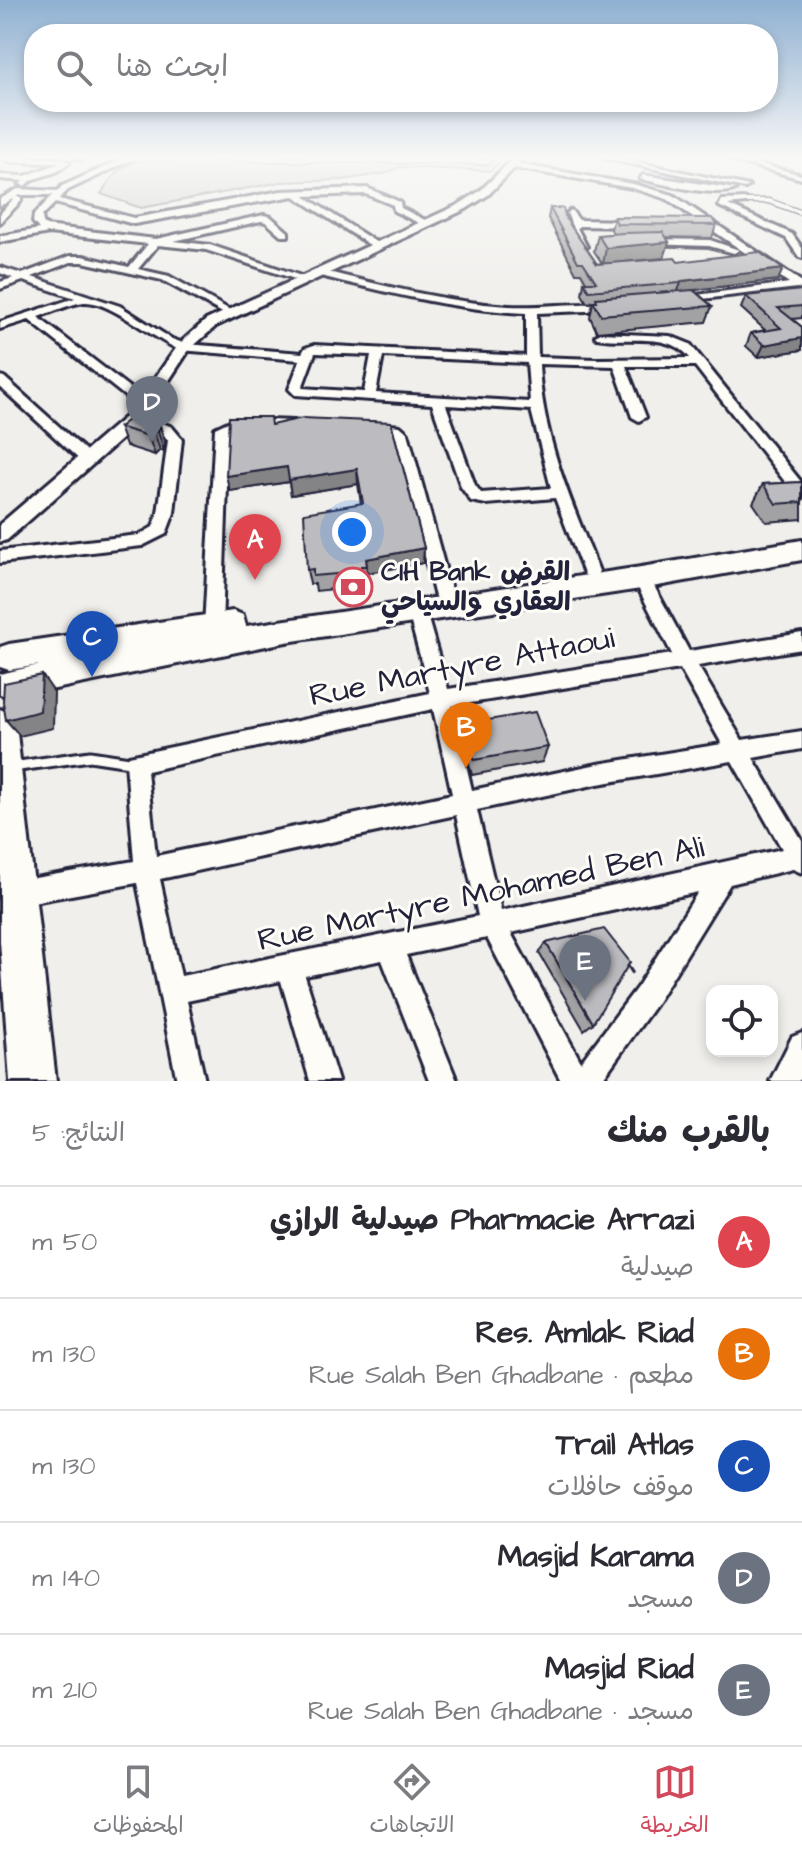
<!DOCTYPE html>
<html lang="ar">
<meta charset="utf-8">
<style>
:root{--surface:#fff;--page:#f7f7f7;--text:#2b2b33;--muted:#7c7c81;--line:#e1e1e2;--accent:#d1495b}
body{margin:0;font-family:"Architects Daughter","Playpen Sans Arabic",sans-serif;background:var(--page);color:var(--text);direction:rtl}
.controls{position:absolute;right:24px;bottom:24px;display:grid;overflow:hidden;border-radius:16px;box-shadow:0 4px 12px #0003}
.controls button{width:72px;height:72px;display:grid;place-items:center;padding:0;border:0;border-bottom:2px solid var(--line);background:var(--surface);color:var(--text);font:40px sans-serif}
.you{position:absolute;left:352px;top:532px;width:28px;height:28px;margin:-20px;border:6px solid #fff;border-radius:50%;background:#1a73e8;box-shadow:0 0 0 12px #1a73e833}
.badge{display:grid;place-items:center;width:52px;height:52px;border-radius:50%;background:var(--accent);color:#fff;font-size:26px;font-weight:700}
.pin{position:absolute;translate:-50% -66px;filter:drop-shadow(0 2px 4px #0008)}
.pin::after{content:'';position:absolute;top:42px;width:28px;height:24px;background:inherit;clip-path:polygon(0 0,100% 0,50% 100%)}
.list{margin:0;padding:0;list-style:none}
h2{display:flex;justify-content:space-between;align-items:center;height:104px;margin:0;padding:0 32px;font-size:34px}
h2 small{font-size:26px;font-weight:400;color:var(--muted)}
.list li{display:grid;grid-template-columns:52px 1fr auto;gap:24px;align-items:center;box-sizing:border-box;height:112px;padding:0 32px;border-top:2px solid var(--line)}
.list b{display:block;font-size:30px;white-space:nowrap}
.list p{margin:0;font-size:26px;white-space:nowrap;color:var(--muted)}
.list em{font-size:26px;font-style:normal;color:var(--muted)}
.icon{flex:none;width:44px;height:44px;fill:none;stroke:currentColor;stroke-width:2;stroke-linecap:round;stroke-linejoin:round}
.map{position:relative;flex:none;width:802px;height:1081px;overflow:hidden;direction:ltr}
.search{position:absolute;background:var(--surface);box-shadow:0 4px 12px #0003;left:24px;right:24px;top:24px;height:88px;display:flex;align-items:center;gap:20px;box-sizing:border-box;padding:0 28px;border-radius:32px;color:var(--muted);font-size:30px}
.sheet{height:664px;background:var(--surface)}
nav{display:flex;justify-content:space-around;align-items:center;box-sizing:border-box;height:112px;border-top:2px solid var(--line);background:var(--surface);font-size:22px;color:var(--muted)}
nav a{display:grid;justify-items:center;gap:4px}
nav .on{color:var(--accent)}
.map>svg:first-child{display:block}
</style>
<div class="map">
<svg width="802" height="1081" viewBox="0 0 802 1081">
<rect width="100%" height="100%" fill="#f0efec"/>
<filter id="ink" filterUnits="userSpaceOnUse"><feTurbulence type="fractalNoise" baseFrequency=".0125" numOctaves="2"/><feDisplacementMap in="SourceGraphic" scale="16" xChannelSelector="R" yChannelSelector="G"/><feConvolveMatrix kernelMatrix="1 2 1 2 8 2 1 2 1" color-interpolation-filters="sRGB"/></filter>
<g filter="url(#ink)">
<path fill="#d2d1d1" stroke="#7a7a86" stroke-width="2" d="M181,158H502L491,171L399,167L387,173L343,180L281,182L141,208L101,194C121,157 141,159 179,162Z"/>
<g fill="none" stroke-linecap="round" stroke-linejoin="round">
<defs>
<g id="service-far1">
<path d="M213,158L488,162L492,158"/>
<path d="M743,201H769L802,213"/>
</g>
<path id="service" d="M12,767L90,756L136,763"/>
<g id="minor">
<path d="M10,158H60L70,162L56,172L34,179L24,186L20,184L23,181L0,179V175L25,176L60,163L11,162L7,160Z"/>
<path d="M76,158H85L81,160Z"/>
<path d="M125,158H135L68,190L59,199L134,218L281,191L367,188L400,202L401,208L433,224L425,226L394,211L393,205L366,194L304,196L379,244L381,246L376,249L294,196L134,224L55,203L42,216L43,222L46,226L156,239L264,215L271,217L288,232V236H282L266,222L261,221L174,241L210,245L310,279L301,281L206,250L158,245L138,269L169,276L232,311L234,313L228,316L162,280L83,262H71L32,277L120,306L172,339L186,344L302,353L305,348L314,345L526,356V313C454,310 386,292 316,275V271L320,270C382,285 445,302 509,306C543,308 584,301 615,305V309L611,310L537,313L538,357L596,359L690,358C669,331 627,344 597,338L595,336L601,333L670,336L690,344L802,483V498L797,497L695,366H626L646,417L639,421L632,417L614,366L539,364C542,437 572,504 599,571L597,575H585L583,571L555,498L486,504L471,501L461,487L432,404L295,395L289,389L300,360L180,350C153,339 111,302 86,302C75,302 50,313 38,317L152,405L145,409L140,408L29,320L0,329V322L75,298L23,281L0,289V282L13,278L0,273V267L22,274L70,256H83L129,267L148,244L49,233L0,242V236L39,229L33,222L34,215L53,195H20L16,197H21V201L0,223V214L14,198L0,206V199L18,189L58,191L62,186ZM315,353L371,355L364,392L302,388ZM383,356L527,363L530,402L376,393ZM446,405L531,410L551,488L481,493L475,485Z"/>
<path d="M604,158H618L749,186L745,188Z"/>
<path d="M725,158H737L802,175V179Z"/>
<path d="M511,163L633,184L673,195L802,282V290L797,288L677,302L676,300L681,297L789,283L667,199L632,188L508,167Z"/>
<path d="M643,175L736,189C715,198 664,184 640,179Z"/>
<path d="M746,199V203L728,205L792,234L802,248V258L799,257L786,238L719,206L722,200Z"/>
<path d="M571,210L579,220L634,221L639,224L634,227L579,226L577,228L587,247L582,250L577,247L567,228L571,223L567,213Z"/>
<path d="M649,239L710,240L739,250L734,253L709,246L646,244V240Z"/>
<path d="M0,376L4,377L93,457L95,460L93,463H83L0,387Z"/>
<path d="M142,414L172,427L182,439L174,513L166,534L142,546L0,563V551L139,535L153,527L158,513L168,440L162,433L137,421V415Z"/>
<path d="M234,419L296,421L303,425L296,429L236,427L229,430L222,627L219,632L213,634L207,632L204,627L215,428Z"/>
<path d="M371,423L400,426L408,433L452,593L449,598H437L434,593L395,435L366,430L364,427Z"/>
<path d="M641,572L647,573L689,651L802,633V649L698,666L742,740L802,731V749L753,758L802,840V873L793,869L730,884L656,1004L601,1081H561L487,938L406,955L457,1081H429L382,960L305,976L338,1081H310L281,981L187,1001L205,1081H177L137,883L0,908V884L134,861L126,763L129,756L430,693L408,612L411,607L417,605L423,607L426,612L448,689L672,654L633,578L635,573ZM680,669L722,744L598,764L472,790L452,706ZM433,709L452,794L156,856L147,771ZM732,761L782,849L501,911L477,810L598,784ZM456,815L478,916L181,976L160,879ZM698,892L638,986L581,1062L511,933Z"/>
<path d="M802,1033V1075L799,1081H770L792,1037Z"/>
</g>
<path id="tertiary" d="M514,158H524L488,195L466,209L216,326L189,350L143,420L7,540L0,542V524L131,412L179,344L206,320L458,205L480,191Z"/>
<g id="primary">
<path d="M802,540V560L641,589L286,642L11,698L0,694V674L39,665L9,670L0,667V647L9,644L233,611L243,615L246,626L641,567Z"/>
<path d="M0,709L11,714L16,724L56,1081H10L0,941Z"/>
</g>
</defs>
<use href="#service-far1" stroke="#22223b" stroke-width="7"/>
<use href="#service" stroke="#22223b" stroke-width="15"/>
<use href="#minor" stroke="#22223b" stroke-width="6"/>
<use href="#tertiary" stroke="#22223b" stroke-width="6"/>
<use href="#primary" stroke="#22223b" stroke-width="6"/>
<path stroke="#22223b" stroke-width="3" stroke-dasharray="9 9" stroke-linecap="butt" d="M628,966L635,977"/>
<use href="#service-far1" stroke="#fdfcf7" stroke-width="4"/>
<use href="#service" stroke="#fdfcf7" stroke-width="9"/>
<use href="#minor" fill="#fdfcf7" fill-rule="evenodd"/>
<use href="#tertiary" fill="#fdfcf7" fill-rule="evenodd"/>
<use href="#primary" fill="#fdfcf7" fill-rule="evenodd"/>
</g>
<g fill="#a2a2a5" stroke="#22223b" stroke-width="2">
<path d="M550,208L566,219L597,264L602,263L594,251L598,235L613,234L611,229L614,217L716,225L712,238L666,237L669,242L664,258L621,262H678L778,280L694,290L712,306L706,322L597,332L590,317L593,302L587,303L582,294L584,282H586L581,273H576L548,218Z"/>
<path d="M802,290V318L792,319L802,327V350L758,357L746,346L751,333L765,330L741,308L746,296Z"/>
<path d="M391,422L424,548L423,563L367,573L368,580L362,581V586L316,591L315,584H310L307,570L361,504L358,484L291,495L289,482L230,491L271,425Z"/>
<path d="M159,423L165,441L164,451L160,450L155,455L126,446L119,427Z"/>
<path d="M802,482V519L766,522L753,503L763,484Z"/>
<path d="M465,724L548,747L542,762L472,775L463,740Z"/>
<path d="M546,943L593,1023L584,1030L539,953Z"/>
</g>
<g fill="#848486" stroke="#22223b" stroke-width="2">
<path d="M669,242L664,258L603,264L606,248Z"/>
<path d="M783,269L778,280L678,292L676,295L682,281Z"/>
<path d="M802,338V350L758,357L764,345Z"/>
<path d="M159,423L165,441L164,451L158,432Z"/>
<path d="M154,431L160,450L155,455L148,436Z"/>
<path d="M287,467L357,469L358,484L291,495L289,482L230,491L226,476Z"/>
<path d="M424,548L423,563L367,573L366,559Z"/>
<path d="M42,675L54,692L53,728L20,736L6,720Z"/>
</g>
<g fill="#bcbcc0" stroke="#22223b" stroke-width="2">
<path d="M550,208H563L566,219L597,264L675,258L678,262L759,252L783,269L682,281L680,283L589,291L584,282H596L583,262H578Z"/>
<path d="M614,217L705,218H712L716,225L617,224Z"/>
<path d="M663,232L669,242L606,248L598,235L623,233Z"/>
<path d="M693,290L712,306L601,315L593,301H597L596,298Z"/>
<path d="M802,290V306L778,308L802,327V338L764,345L751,333L781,328L746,296Z"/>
<path d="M140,411L159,423L158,432L154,431L148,436L119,427Z"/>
<path d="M229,417H270L271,425L303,418L391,422L424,548L366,559L367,566H361V572L313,576V569L307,570L304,513L363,503L357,469L289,480L287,467L226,476Z"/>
<path d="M802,482V502L776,504L763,484Z"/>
<path d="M42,675L40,711L6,720L3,702L4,683Z"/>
<path d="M535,712L548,747L474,760L465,724Z"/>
<path d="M604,929L630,962L593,1023L546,943Z"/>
</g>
</g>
<linearGradient id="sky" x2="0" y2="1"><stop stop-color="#8fb0d2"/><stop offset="0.51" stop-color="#f8f8f6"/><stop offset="1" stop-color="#f8f8f6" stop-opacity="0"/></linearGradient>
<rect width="802" height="309" fill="url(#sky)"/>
<defs>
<symbol id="bank-ring" viewBox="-11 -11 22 22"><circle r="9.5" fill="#fdfcf7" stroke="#d1495b" stroke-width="1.5"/><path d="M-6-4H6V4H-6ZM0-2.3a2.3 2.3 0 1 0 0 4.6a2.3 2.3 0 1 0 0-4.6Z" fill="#d1495b"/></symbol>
</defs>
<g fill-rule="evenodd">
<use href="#bank-ring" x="331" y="565" width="44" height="44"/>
</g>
<g text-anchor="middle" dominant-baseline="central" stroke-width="6" stroke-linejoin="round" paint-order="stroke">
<g font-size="26" font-weight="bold" fill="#22223b" stroke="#fdfcf7" text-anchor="start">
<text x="381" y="572">CIH Bank القرض<tspan x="381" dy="30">العقاري والسياحي</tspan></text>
</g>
<g font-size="32" fill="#22223b" stroke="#fdfcf7">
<text transform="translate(462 667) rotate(-11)">Rue Martyre Attaoui</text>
<text transform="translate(481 894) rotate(-12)">Rue Martyre Mohamed Ben Ali</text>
</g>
</g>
</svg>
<div class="controls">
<button><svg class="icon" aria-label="locate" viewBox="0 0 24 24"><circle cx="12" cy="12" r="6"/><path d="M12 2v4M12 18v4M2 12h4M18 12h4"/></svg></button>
</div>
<div class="you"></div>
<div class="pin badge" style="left:255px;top:580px;background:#e0444e">A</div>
<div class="pin badge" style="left:466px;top:768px;background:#e8710a">B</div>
<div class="pin badge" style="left:92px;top:677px;background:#1a4fb4">C</div>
<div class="pin badge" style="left:152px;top:442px;background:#6b7280">D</div>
<div class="pin badge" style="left:585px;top:1001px;background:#6b7280">E</div>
<div class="search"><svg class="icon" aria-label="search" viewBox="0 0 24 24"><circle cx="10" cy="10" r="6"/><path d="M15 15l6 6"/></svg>ابحث هنا</div>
</div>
<section class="sheet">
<h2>بالقرب منك<small>النتائج: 5</small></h2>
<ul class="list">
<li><span class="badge" style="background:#e0444e">A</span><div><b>Pharmacie Arrazi صيدلية الرازي</b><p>صيدلية</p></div><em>50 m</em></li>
<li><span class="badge" style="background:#e8710a">B</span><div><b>Res. Amlak Riad</b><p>مطعم · Rue Salah Ben Ghadbane</p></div><em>130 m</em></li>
<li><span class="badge" style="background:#1a4fb4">C</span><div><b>Trail Atlas</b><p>موقف حافلات</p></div><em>130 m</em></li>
<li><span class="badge" style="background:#6b7280">D</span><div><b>Masjid Karama</b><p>مسجد</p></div><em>140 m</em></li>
<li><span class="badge" style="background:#6b7280">E</span><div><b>Masjid Riad</b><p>مسجد · Rue Salah Ben Ghadbane</p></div><em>210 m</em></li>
</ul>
</section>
<nav>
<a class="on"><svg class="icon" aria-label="map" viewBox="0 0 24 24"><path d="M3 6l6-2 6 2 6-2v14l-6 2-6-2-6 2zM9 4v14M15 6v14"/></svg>الخريطة</a>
<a><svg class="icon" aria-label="directions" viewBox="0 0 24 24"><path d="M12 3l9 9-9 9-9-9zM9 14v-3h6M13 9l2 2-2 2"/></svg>الاتجاهات</a>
<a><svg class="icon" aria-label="saved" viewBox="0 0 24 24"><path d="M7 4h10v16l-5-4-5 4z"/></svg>المحفوظات</a>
</nav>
